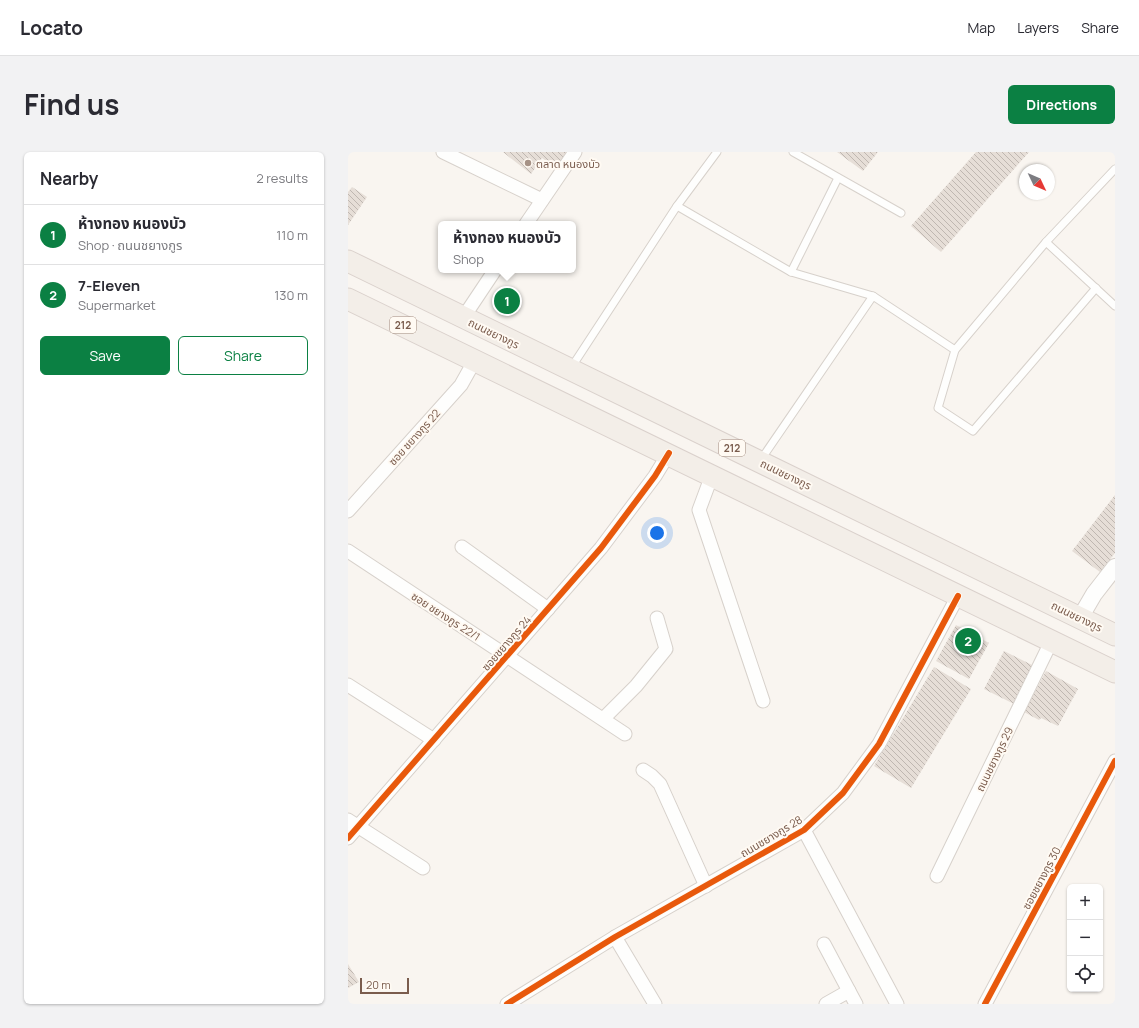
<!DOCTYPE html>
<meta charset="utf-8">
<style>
:root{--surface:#fff;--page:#f2f2f3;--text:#2b2b33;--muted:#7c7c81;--line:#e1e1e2;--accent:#0b8043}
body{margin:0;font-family:Manrope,"Noto Sans Thai",sans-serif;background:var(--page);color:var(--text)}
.controls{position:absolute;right:12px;bottom:12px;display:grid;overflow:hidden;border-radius:6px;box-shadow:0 1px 3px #0004}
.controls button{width:36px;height:36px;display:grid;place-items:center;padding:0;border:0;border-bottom:1px solid var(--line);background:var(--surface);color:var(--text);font:20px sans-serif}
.compass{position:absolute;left:671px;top:12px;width:36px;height:36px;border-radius:50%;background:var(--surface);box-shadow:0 1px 3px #0004;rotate:134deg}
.scale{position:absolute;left:12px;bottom:10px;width:49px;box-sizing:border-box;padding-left:4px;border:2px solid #7a5c4d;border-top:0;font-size:11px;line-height:14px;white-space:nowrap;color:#7a5c4d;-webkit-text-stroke:3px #fffaf3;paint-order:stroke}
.you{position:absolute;left:309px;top:381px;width:14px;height:14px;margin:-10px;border:3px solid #fff;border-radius:50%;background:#1a73e8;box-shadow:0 0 0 6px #1a73e833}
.badge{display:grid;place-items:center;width:26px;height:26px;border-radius:50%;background:var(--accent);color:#fff;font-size:13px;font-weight:700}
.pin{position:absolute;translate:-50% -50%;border:2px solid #fff;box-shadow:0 1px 4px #0006}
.popup{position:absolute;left:90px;top:69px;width:138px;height:52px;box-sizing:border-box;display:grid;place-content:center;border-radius:6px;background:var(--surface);filter:drop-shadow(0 1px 3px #0005);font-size:13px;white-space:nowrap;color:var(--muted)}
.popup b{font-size:15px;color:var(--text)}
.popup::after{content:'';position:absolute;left:50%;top:100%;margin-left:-8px;border:8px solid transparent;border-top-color:var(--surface)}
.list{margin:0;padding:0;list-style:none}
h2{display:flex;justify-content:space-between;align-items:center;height:52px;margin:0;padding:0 16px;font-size:17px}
h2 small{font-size:13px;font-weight:400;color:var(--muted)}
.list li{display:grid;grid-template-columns:26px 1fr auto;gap:12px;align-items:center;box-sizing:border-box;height:60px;padding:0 16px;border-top:1px solid var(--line)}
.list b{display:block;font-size:15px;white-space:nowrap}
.list p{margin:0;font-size:13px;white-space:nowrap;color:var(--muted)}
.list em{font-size:13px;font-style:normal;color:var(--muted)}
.actions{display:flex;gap:8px;padding:12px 16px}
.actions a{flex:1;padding:9px 0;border:1px solid var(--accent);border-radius:6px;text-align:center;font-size:14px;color:var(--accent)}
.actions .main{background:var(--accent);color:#fff}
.icon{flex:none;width:22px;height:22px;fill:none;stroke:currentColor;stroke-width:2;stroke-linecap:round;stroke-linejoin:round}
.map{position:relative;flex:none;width:767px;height:852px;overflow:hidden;border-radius:6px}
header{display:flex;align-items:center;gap:24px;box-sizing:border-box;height:56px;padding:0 20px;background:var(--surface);border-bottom:1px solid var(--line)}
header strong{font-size:19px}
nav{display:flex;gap:22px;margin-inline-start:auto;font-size:14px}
.intro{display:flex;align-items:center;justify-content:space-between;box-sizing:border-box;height:96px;padding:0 24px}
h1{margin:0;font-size:28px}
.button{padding:10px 18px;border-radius:6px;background:var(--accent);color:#fff;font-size:14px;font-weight:700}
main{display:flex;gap:24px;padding:0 24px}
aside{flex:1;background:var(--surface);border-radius:6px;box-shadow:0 1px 3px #0004}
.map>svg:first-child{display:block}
</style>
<header>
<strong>Locato</strong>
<nav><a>Map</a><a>Layers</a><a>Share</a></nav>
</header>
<div class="intro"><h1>Find us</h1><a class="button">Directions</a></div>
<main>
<aside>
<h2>Nearby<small>2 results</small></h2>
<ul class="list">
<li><span class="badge">1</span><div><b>ห้างทอง หนองบัว</b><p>Shop · ถนนชยางกูร</p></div><em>110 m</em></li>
<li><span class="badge">2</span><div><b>7-Eleven</b><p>Supermarket</p></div><em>130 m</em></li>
</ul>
<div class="actions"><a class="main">Save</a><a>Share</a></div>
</aside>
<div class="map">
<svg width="767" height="852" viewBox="0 0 767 852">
<defs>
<pattern id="building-back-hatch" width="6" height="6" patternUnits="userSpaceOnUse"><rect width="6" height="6" fill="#e6ded7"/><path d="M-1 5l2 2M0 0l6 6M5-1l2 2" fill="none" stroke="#bfb7b1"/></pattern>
</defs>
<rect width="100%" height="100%" fill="#f9f5f0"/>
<g fill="url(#building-back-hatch)">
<path d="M155,0H220L209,16L194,6L183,22Z"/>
<path d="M489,0H530L515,19Z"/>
<path d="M628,0H681L593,100L563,74Z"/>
<path d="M4,35L19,45L0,73V40Z"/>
<path d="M767,343V401L752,420L724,399Z"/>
<path d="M608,473L641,491L621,527L588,509Z"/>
<path d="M656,499L686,514L666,552L636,537Z"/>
<path d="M586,515L623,537L563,636L526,614Z"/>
<path d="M698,519L730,537L710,574L693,566L691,568L676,560Z"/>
<path d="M0,812L11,830L0,836Z"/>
</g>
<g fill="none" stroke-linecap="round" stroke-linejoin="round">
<defs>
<g id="service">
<path d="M445,0L553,61"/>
<path d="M329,54L443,120L525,144L607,198L698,90L767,17"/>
<path d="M698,90L767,154"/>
<path d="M443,120L490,26"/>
<path d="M607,198L590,256L625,279L748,136"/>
<path d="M223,216L329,54L369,0"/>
<path d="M412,309L525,144"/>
</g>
<g id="minor">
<path d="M95,0L194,48"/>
<path d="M178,72L227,0"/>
<path d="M115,166L147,118"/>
<path d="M364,323L351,358L415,549"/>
<path d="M0,359L113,233L127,208"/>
<path d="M114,395L200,457"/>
<path d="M0,399L277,582"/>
<path d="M0,533L86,588"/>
<path d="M255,567L288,534L318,497L309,466"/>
<path d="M295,618L304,624L312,632L358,734"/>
<path d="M0,668L75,716"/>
<path d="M456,678L549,852"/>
<path d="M0,686L253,396L307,324L321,301"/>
<path d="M589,724L703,490"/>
<path d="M267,785L307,852"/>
<path d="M476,792L501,839"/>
<path d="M159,852L267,785L456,678L495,641L531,592L610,444"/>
<path d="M478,852L501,839L508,852"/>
<path d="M637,852L767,609"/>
</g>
<path id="tertiary" d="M732,466L746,442L767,415"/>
<g id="primary">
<path d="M0,109L767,483"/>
<path d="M0,147L767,520"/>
</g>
</defs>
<use href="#service" stroke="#d7d1cb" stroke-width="9"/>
<use href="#minor" stroke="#d7d1cb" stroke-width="15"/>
<use href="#tertiary" stroke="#d7d1cb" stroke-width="18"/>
<use href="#primary" stroke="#dad1cc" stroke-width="23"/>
<use href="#service" stroke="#fefefd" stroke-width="7"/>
<use href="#minor" stroke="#fefefd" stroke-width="13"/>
<use href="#tertiary" stroke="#fefefd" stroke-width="16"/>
<use href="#primary" stroke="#f3eee8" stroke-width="21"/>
<defs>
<g id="cycleway">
<path d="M0,686L253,396L307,324L321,301"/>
<path d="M159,852L267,785L456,678L495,641L531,592L610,444"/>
<path d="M637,852L767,609"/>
</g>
</defs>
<use href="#cycleway" stroke="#fffaf3" stroke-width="8"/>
<use href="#cycleway" stroke="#e8590c" stroke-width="6"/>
</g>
<circle fill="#a69286" stroke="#fffaf3" stroke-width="1.5" cx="180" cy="11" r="4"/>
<g text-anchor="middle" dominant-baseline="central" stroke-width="4" stroke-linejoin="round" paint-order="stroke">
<g fill="#fffaf3" stroke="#a28b7f" stroke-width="1">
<rect x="42" y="165" width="26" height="16" rx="3"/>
<rect x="371" y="288" width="26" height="16" rx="3"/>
</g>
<g font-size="10" font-weight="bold" fill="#7a5c4d">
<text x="55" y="173">212</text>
<text x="384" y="296">212</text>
</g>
<g font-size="11" fill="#7a5c4d" stroke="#fffaf3" text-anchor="start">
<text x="188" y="11">ตลาด หนองบัว</text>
</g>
<g font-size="11" fill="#7a5c4d" stroke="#fffaf3">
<text transform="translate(146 181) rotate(26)">ถนนชยางกูร</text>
<text transform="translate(66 285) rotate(-48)">ซอย ชยางกูร 22</text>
<text transform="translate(438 322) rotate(26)">ถนนชยางกูร</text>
<text transform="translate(98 464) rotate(33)">ซอย ชยางกูร 22/1</text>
<text transform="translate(729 464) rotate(26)">ถนนชยางกูร</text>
<text transform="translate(158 491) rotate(-49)">ซอยชยางกูร 24</text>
<text transform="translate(646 607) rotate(-64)">ถนนชยางกูร 29</text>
<text transform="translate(423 684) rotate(-31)">ถนนชยางกูร 28</text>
<text transform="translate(693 726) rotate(-62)">ซอยชยางกูร 30</text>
</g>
</g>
</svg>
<div class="controls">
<button>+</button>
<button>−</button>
<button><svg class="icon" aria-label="locate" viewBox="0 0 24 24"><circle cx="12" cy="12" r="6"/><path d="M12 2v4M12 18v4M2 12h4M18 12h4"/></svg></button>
</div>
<svg class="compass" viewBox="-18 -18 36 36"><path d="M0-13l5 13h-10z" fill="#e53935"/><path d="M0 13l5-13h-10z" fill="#7c7c81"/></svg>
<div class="scale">20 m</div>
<div class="you"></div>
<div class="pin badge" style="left:159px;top:149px">1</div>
<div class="popup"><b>ห้างทอง หนองบัว</b>Shop</div>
<div class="pin badge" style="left:620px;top:489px">2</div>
</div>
</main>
